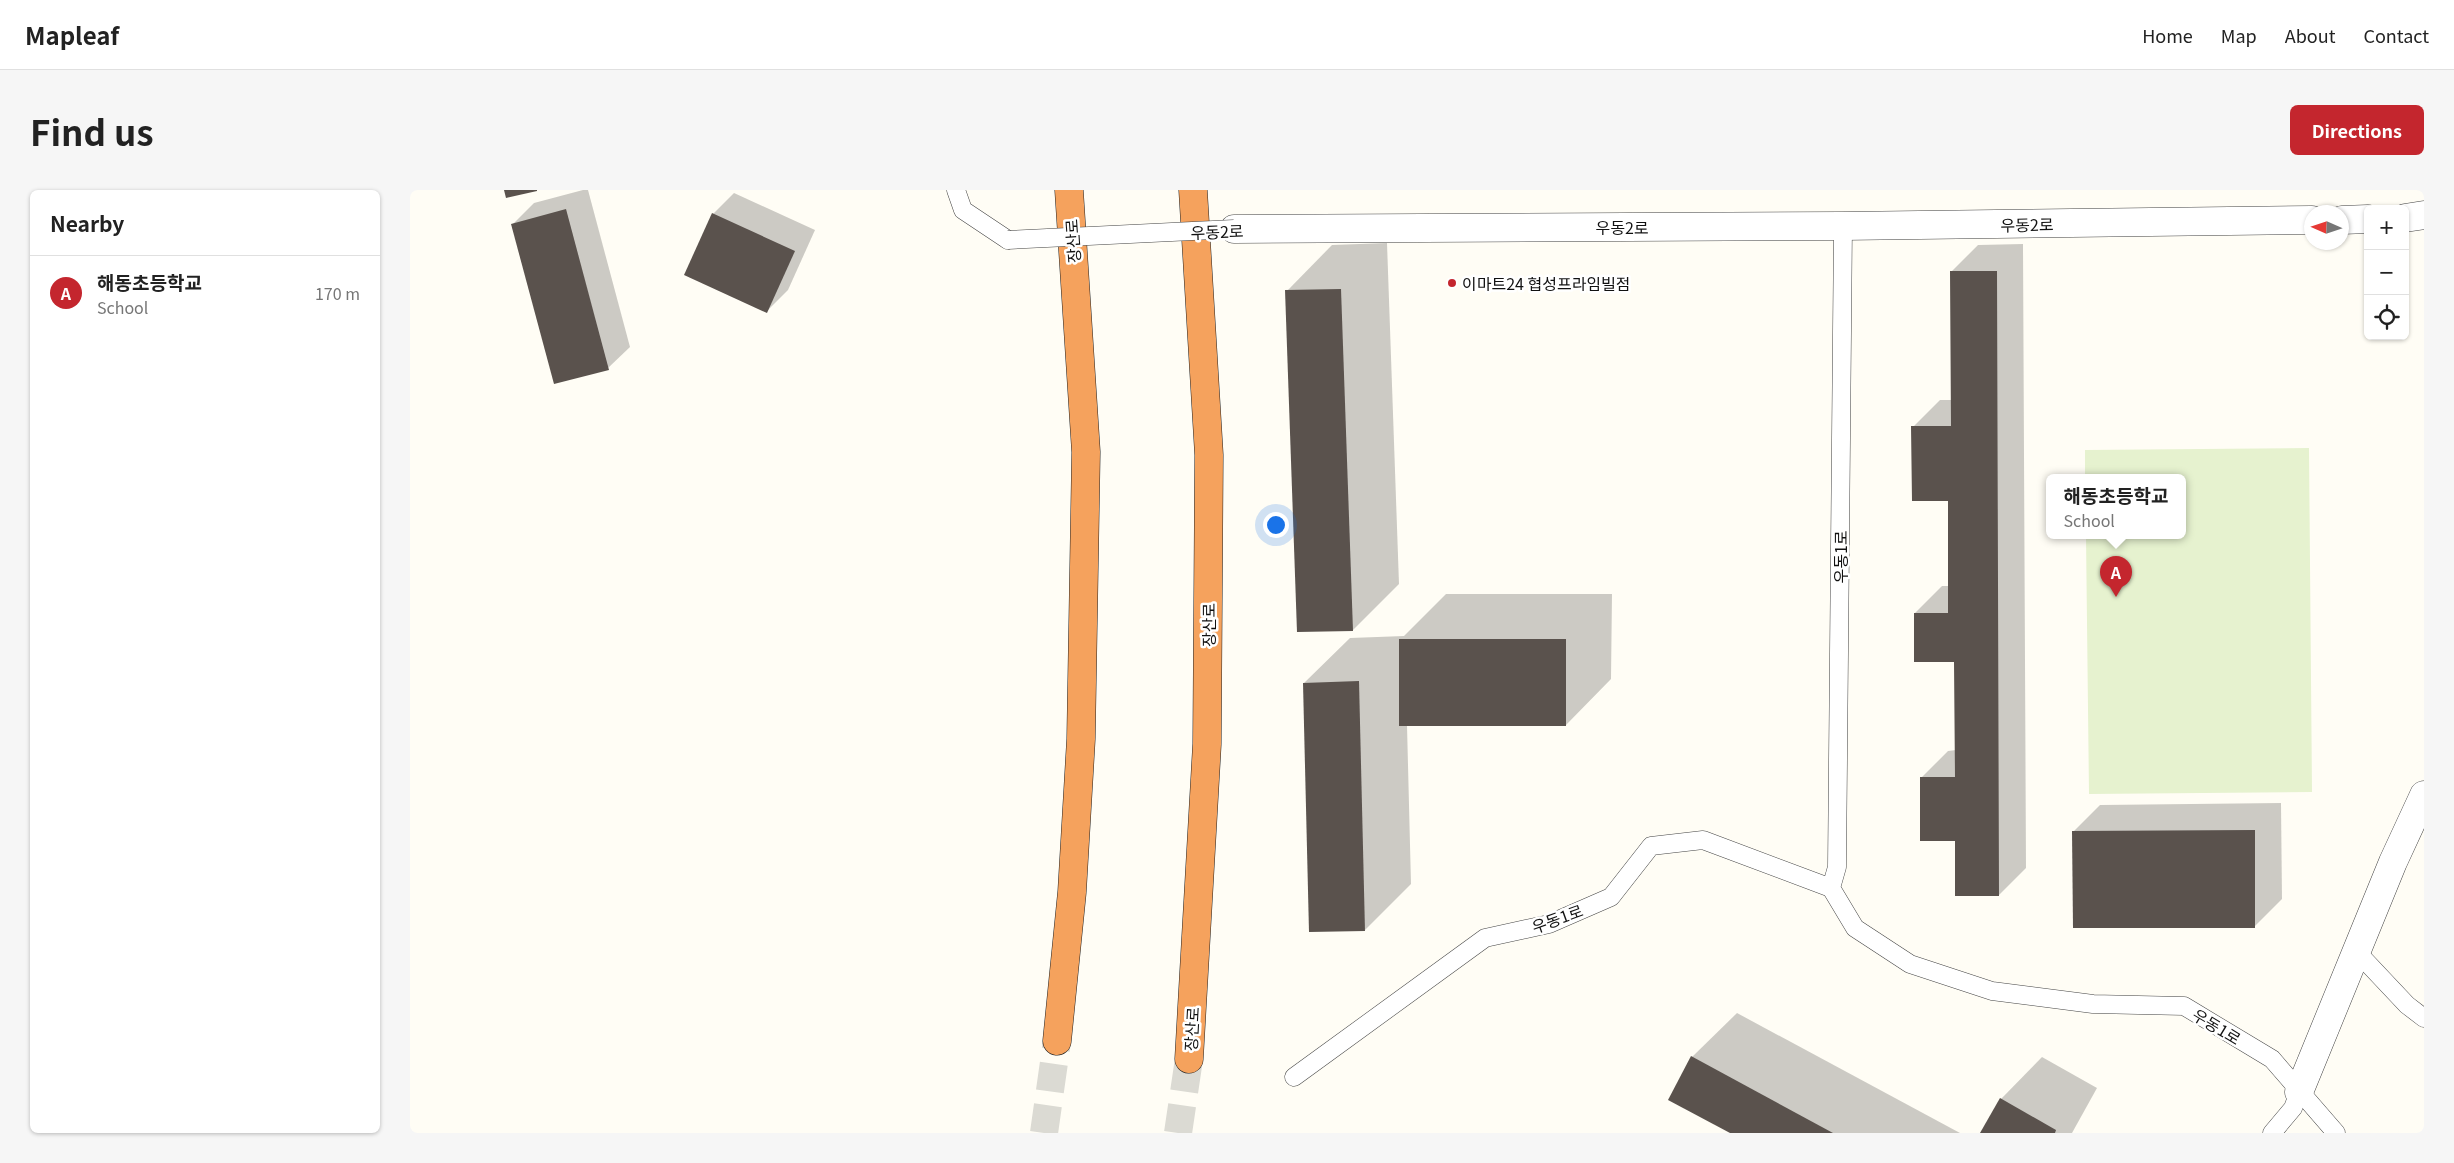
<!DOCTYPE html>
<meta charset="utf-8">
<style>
:root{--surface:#fff;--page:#f6f6f6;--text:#222;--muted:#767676;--line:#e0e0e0;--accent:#c4262e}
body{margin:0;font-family:Georgia,"Noto Sans KR",serif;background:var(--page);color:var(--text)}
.controls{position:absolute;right:15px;top:15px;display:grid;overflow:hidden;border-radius:8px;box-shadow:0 1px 4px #0004}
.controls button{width:45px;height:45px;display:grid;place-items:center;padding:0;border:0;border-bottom:1px solid var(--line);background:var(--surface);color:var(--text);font:25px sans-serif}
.compass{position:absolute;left:1894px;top:15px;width:45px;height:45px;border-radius:50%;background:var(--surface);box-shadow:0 1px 4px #0004;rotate:273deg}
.you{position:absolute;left:865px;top:334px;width:18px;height:18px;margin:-12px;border:4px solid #fff;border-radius:50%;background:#1a73e8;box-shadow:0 0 0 8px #1a73e833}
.badge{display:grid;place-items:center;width:32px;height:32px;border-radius:50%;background:var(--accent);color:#fff;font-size:16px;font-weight:700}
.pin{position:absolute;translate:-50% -41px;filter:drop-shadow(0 1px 2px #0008)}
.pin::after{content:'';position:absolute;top:26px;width:18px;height:15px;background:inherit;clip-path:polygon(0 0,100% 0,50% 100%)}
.popup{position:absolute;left:1636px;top:284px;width:140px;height:65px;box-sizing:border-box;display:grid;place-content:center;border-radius:8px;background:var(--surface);filter:drop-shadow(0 1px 4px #0005);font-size:16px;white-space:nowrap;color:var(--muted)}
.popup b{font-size:19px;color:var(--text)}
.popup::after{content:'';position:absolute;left:50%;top:100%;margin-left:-10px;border:10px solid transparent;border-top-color:var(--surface)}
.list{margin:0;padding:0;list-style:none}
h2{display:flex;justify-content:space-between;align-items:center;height:65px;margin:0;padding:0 20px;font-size:21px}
h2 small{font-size:16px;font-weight:400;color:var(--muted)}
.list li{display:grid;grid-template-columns:32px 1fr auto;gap:15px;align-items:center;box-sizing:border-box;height:75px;padding:0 20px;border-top:1px solid var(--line)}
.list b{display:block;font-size:19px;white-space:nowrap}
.list p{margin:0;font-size:16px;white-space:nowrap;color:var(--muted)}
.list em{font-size:16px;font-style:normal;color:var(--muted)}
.icon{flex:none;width:28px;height:28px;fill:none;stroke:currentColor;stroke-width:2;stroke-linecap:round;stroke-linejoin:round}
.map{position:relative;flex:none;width:2014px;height:943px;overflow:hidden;border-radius:8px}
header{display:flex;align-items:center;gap:30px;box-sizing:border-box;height:70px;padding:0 25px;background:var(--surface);border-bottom:1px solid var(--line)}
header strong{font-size:24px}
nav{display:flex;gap:28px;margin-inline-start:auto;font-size:18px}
.intro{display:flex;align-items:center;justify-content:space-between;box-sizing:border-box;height:120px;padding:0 30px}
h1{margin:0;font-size:35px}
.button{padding:12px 22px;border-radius:8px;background:var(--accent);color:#fff;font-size:18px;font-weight:700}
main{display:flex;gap:30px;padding:0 30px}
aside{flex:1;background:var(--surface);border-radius:8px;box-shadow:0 1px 4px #0004}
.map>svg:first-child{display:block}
</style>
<header>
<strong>Mapleaf</strong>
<nav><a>Home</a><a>Map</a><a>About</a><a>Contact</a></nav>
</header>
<div class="intro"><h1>Find us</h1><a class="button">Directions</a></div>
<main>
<aside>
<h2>Nearby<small></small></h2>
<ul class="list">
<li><span class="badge">A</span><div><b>해동초등학교</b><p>School</p></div><em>170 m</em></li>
</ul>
</aside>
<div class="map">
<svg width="2014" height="943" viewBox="0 0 2014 943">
<rect width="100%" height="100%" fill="#fffdf5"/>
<path fill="#e6f2cf" d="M1899,258L1902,602L1679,604L1676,346H1772V288H1675V260Z"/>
<g fill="#0003">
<path d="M173,0H178L220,157L198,178L103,34L124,13Z"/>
<path d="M324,3L405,40L378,100L357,121L303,24Z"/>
<path d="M977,53L989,394L943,440L889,441L877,101L922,55Z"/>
<path d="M1613,54L1616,678L1589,705L1546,650L1511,588L1538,561L1546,560L1545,471L1505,423L1532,396H1539V309L1503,237L1530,210H1542L1541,82L1568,55Z"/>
<path d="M1036,404H1202L1201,489L1156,535H997L1001,694L955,740L894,493L940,448L994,446Z"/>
<path d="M1871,613L1872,709L1845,736L1663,642L1690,615Z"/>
<path d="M1327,823L1550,943H1322L1282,867Z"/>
<path d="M1632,867L1687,898L1662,943H1572L1591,909Z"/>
</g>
<g fill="#5a524d">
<path d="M94,0H127V1L96,8Z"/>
<path d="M156,19L199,180L144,194L101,34Z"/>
<path d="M302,23L385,61L357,123L274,85Z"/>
<path d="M1540,81H1587L1589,706H1545V651H1510V587H1545L1544,472H1504V423H1538V311H1502L1501,236H1541Z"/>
<path d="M931,99L943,441L887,442L875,100Z"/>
<rect x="989" y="449" width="167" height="87"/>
<path d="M949,491L955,741L899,742L893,493Z"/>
<path d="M1845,640V738H1663L1662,641Z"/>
<path d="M1281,866L1423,943H1320L1258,910Z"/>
<path d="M1590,908L1646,940L1645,943H1570Z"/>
</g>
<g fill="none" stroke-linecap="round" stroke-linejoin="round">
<g stroke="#dbdad3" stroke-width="28" stroke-dasharray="28 14" stroke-linecap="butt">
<path d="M634,943L647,851"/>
<path d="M768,943L779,869"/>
</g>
<defs>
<g id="lane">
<path d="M546,0L553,20L598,50"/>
<path d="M1433,36L1427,677L1421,698L1445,738L1500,774L1582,801L1683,814L1774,816L1862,869L1926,943"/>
<path d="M1948,763L1997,815L2014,828"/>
<path d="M884,887L1075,748L1139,734L1201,707L1241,656L1293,650L1421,698"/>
<path d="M1862,943L1883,918L1889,902"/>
</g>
<g id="street">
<path d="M1995,28L2014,25"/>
<path d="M1932,30L1958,29"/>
<path d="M824,39L1433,36L1902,30"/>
<path d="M1889,902L1983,672L2014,605"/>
</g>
<g id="highway">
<path d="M647,851L662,702L671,549L676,262L659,0"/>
<path d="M779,869L797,554L799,265L783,0"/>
</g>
</defs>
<use href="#lane" stroke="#444" stroke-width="19"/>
<use href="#street" stroke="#444" stroke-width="29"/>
<use href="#highway" stroke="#222" stroke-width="29"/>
<use href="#lane" stroke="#fff" stroke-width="18"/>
<use href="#street" stroke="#fff" stroke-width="28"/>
<use href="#highway" stroke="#f5a25d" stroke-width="28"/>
<defs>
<path id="lane-bridge" d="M598,50L824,39"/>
</defs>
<use href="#lane-bridge" stroke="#444" stroke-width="19" stroke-linecap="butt"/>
<use href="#lane-bridge" stroke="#fff" stroke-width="18"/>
</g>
<circle fill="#c4262e" stroke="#fff" stroke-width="2" cx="1042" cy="93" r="5"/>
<g text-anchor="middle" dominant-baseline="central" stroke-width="5" stroke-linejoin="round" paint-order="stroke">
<g font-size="16" fill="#111" stroke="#fff">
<text transform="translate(1617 34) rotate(-1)">우동2로</text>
<text x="1212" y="37">우동2로</text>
<text transform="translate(807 41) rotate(-2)">우동2로</text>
<text transform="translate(662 51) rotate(-94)">장산로</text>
<text transform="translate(1430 367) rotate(-90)">우동1로</text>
<text transform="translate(798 435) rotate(-90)">장산로</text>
<text transform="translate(1147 728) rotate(-20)">우동1로</text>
<text transform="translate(1807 836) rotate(31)">우동1로</text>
<text transform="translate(781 839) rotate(-87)">장산로</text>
</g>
<g font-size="16" fill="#111" stroke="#fff" text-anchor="start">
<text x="1052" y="93">이마트24 협성프라임빌점</text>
</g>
</g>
</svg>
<div class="controls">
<button>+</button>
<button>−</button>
<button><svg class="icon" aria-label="locate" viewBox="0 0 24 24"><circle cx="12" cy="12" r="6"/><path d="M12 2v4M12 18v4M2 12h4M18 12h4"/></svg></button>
</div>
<svg class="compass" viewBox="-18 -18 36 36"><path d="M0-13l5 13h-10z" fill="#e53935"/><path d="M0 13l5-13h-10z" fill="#767676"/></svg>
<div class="you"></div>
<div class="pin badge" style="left:1706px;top:407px">A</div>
<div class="popup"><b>해동초등학교</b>School</div>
</div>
</main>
